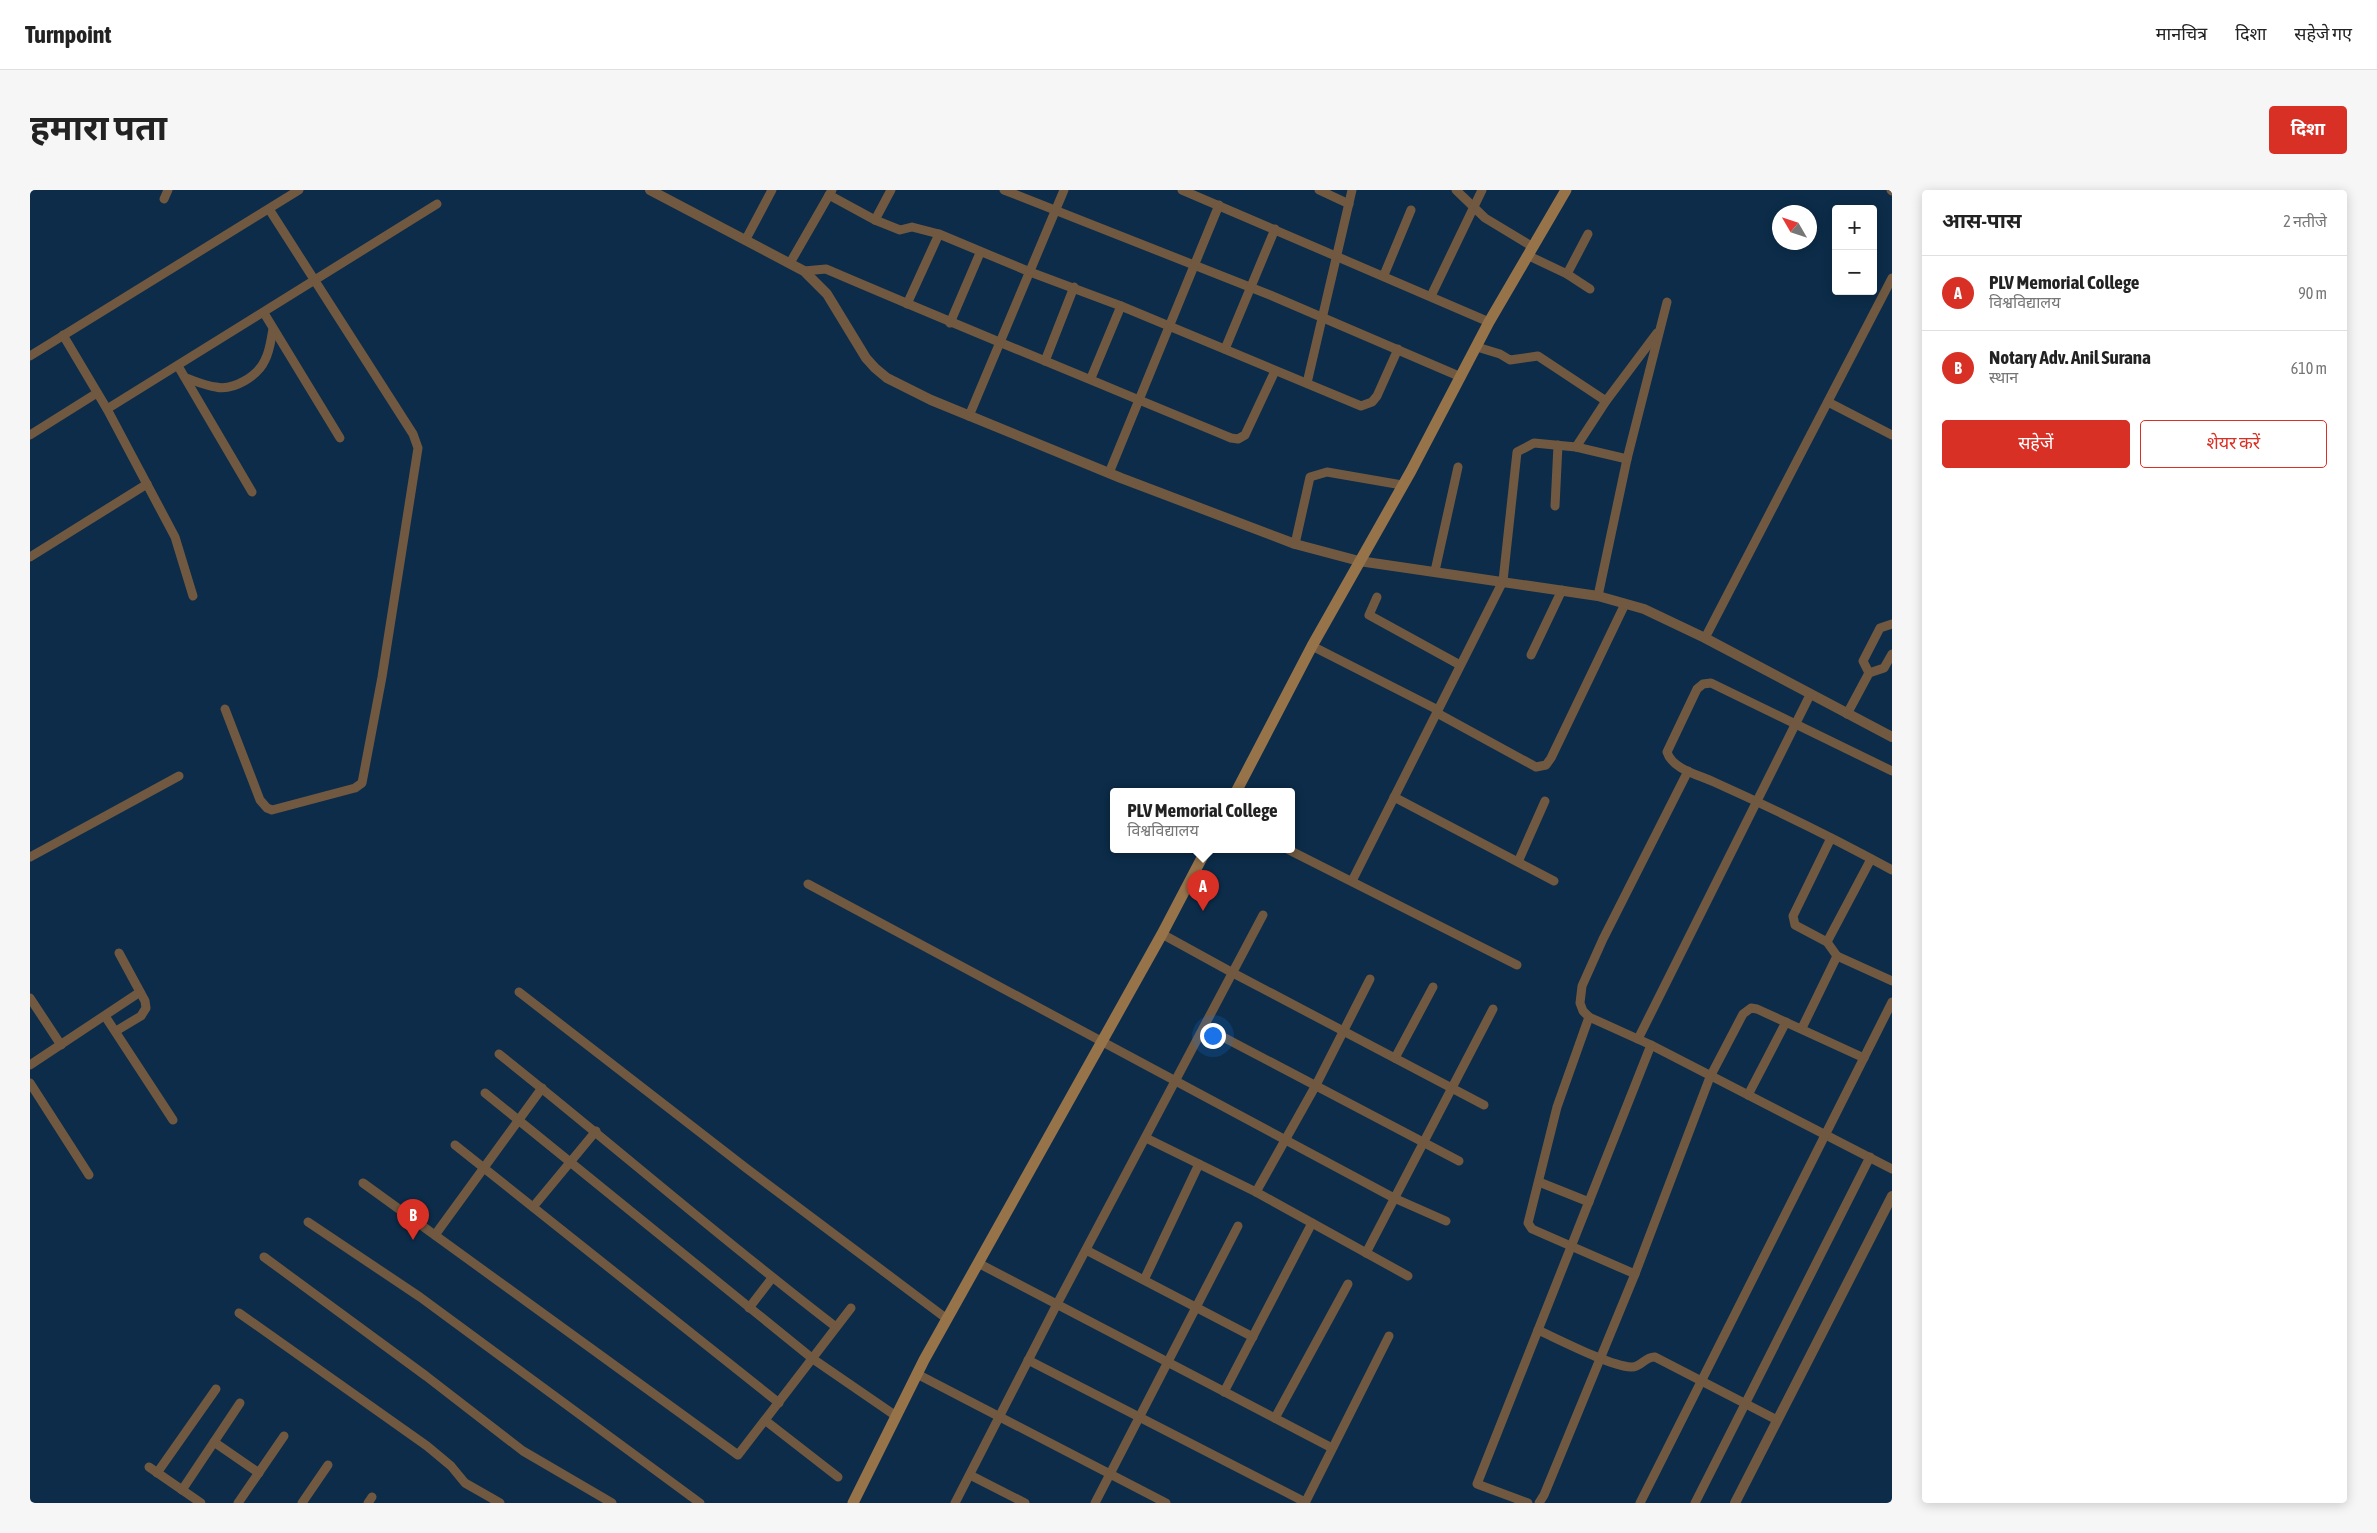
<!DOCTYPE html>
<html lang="hi">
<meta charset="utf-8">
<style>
:root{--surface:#fff;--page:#f6f6f6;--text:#222;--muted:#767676;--line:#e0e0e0;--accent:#d93025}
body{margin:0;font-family:"Asap Condensed","Noto Sans Devanagari",sans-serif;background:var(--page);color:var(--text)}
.controls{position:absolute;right:15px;top:15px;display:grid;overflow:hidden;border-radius:5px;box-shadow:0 2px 12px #0003}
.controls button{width:45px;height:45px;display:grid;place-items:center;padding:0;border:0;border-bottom:1px solid var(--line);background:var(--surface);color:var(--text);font:25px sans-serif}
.compass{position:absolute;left:1742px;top:15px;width:45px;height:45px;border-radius:50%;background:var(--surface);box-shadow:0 2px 12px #0003;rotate:309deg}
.you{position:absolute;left:1182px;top:845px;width:18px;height:18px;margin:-12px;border:4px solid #fff;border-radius:50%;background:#1a73e8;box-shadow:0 0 0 8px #1a73e833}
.badge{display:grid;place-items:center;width:32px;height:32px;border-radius:50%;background:var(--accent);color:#fff;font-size:16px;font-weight:700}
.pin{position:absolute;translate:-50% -41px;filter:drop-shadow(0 1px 2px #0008)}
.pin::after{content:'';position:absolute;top:26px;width:18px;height:15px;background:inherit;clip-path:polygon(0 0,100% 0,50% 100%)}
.popup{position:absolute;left:1080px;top:598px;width:185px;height:65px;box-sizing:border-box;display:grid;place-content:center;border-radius:5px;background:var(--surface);filter:drop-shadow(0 1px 4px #0005);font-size:16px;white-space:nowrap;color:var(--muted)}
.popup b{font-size:19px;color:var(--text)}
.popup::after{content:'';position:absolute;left:50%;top:100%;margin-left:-10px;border:10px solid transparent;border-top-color:var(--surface)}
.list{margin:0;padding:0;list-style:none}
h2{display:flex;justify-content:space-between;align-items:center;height:65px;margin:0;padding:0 20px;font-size:21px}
h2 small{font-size:16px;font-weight:400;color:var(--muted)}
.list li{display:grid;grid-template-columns:32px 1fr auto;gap:15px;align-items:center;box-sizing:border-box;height:75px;padding:0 20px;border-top:1px solid var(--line)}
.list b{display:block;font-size:19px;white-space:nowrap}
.list p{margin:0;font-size:16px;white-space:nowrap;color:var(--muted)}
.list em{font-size:16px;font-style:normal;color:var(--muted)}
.actions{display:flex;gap:10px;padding:15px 20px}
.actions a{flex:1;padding:11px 0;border:1px solid var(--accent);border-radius:5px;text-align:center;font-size:18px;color:var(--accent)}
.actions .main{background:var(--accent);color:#fff}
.map{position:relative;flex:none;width:1862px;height:1313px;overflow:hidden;border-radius:5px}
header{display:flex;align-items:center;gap:30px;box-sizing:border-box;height:70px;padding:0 25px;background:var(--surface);border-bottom:1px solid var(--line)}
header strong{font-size:24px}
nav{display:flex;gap:28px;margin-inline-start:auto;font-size:18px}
.intro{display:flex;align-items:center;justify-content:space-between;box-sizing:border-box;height:120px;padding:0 30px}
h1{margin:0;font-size:35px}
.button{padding:12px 22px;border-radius:5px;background:var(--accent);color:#fff;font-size:18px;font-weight:700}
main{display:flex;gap:30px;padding:0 30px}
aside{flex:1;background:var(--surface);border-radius:5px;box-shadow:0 2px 12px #0003}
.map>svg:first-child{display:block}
</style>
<header>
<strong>Turnpoint</strong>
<nav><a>मानचित्र</a><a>दिशा</a><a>सहेजे गए</a></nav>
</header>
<div class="intro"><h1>हमारा पता</h1><a class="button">दिशा</a></div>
<main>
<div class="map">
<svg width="1862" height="1313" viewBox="0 0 1862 1313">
<rect width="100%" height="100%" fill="#0c2c49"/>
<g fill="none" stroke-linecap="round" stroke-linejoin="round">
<g stroke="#705940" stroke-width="9">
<path d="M974,0L1240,105L1431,187"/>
<path d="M1152,0L1459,132"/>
<path d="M1289,0L1319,14"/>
<path d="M1426,0L1455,28L1503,57"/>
<path d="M1861,0L1862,1"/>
<path d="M799,5L845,30L870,40L882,37L909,44L1000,82L1091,116L1331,216L1342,212L1347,206L1368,159"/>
<path d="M134,9L138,0"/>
<path d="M845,30L861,0"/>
<path d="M716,49L742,0"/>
<path d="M1499,66L1537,84L1558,44"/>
<path d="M760,73L802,0"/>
<path d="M774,81L796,79C931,137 1066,192 1201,248L1208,249L1215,245L1245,181"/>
<path d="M1537,84L1560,99"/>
<path d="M1354,85L1381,20"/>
<path d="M1401,106L1452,0"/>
<path d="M877,114L909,44"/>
<path d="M234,123L310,248"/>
<path d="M920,133L950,63"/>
<path d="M33,145L77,219L145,347L163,406"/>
<path d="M1447,157L1470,164L1480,170L1508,166L1576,211"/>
<path d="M1195,159L1245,39"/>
<path d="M0,166L269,0"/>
<path d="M1015,171L1044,97"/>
<path d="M148,176L222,302"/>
<path d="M156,188C165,191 176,196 186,197C203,201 228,186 235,170C240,161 241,149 243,139"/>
<path d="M1061,188L1091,116"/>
<path d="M1277,193L1322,0"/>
<path d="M1798,212L1862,245"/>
<path d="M77,219L407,14"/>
<path d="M939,226L1034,0"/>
<path d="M0,245L67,203"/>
<path d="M1546,257L1576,211L1627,143"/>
<path d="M1079,283L1189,15"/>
<path d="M1525,316L1528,255"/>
<path d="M1265,354L1280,287L1297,282L1372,295"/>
<path d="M0,367L117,294"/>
<path d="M1405,381L1428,277"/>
<path d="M1568,406L1597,269L1637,112"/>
<path d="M1347,407L1339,425L1430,475"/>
<path d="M1675,448L1862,88"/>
<path d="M1282,456L1408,520"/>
<path d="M1501,465L1532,400"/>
<path d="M1839,483L1854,478L1862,464"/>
<path d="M195,519L230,610L237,618L242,620L325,598L332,593L352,487L388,258L383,244L239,19"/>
<path d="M1407,523L1506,577L1516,575L1521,568L1595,414"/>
<path d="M1817,524L1839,483L1833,471L1850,438L1862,434"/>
<path d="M1658,581L1573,749L1552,796L1550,813L1553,821L1559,827L1621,855L1862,979"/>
<path d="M1862,581L1681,493L1673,494L1667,499L1637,562C1642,579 1669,585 1684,592C1744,619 1804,648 1862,680"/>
<path d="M1364,607L1524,691"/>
<path d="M1801,648L1763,726L1765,735L1797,752L1807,766L1862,791"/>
<path d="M1259,660L1487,775"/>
<path d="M0,667L149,586"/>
<path d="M1488,672L1515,611"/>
<path d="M1322,691L1473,391L1487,262L1504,253L1546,257L1597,269"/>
<path d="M778,694L1364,1008L1416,1031"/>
<path d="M1132,744L1203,783L1454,915"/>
<path d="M1797,752L1841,669"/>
<path d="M489,802L716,978L917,1129"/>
<path d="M0,808L31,855"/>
<path d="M75,826L143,930"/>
<path d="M1559,827L1527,917L1498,1033L1502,1039L1605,1084"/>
<path d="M1174,837L1429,971"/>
<path d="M1772,838L1807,766"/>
<path d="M86,841L111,826L116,818L115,811L89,763"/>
<path d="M1608,849L1780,505"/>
<path d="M469,864C582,954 691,1049 806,1137"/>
<path d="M1365,868L1403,797"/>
<path d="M0,875L110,802"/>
<path d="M0,893L59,985"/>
<path d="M455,903L783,1169L866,1226"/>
<path d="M1718,905L1756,832"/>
<path d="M1116,948L1226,1002L1378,1086"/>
<path d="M425,955L749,1213"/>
<path d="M1509,992L1559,1012"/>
<path d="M333,993L708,1265L821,1118"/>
<path d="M1226,1002L1286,895L1340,789"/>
<path d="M503,1017L566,941"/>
<path d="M278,1032L390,1107L670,1313"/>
<path d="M405,1045L512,898"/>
<path d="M1056,1060L1223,1147"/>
<path d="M1336,1063L1463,819"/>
<path d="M234,1067L396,1186L493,1261L582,1313"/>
<path d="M948,1073L1302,1258"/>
<path d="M1114,1090L1169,974"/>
<path d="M719,1118L742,1088"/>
<path d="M209,1123L397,1256L421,1276L435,1293L470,1313"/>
<path d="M1508,1140C1530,1150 1580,1176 1601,1177C1611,1178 1615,1166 1625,1167L1747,1230"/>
<path d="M998,1170L1275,1312"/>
<path d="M887,1184L1136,1313"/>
<path d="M1194,1202L1282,1033"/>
<path d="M1245,1228L1318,1094"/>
<path d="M736,1231L808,1287"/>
<path d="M184,1252L229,1283"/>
<path d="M119,1277L171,1313"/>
<path d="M127,1283L186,1199"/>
<path d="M940,1285L995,1313"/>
<path d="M152,1300L210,1213"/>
<path d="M208,1313L254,1246"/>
<path d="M272,1313L298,1275"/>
<path d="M338,1313L342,1307"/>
<path d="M925,1313L1026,1116L1233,725"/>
<path d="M1065,1313L1208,1036"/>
<path d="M1275,1313L1359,1146"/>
<path d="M1498,1313L1447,1294L1621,855"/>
<path d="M1509,1313L1514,1305L1605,1084L1680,887L1713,824L1721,818L1727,819L1834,868"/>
<path d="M1610,1313L1862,812"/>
<path d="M1665,1313L1840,967"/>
</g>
<g stroke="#705940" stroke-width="10">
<path d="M620,0L774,81L797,104L836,168L845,178L857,188L901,210L1091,288L1265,354L1329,371L1568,406L1614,419L1675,448L1862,547"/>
<path d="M1705,1313L1862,1006"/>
</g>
<g stroke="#97734a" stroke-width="11">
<path d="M1206,602L1282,456L1381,281L1459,132L1536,0"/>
<path d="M823,1313L894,1170L1132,744L1176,660"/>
</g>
</g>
</svg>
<div class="controls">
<button>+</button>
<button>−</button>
</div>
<svg class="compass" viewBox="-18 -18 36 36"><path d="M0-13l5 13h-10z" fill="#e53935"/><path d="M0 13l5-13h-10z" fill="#767676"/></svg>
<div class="you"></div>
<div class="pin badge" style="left:1173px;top:721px">A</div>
<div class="popup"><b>PLV Memorial College</b>विश्वविद्यालय</div>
<div class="pin badge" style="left:383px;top:1050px">B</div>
</div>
<aside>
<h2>आस-पास<small>2 नतीजे</small></h2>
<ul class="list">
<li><span class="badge">A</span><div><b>PLV Memorial College</b><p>विश्वविद्यालय</p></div><em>90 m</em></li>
<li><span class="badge">B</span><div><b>Notary Adv. Anil Surana</b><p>स्थान</p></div><em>610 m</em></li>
</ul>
<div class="actions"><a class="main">सहेजें</a><a>शेयर करें</a></div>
</aside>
</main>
